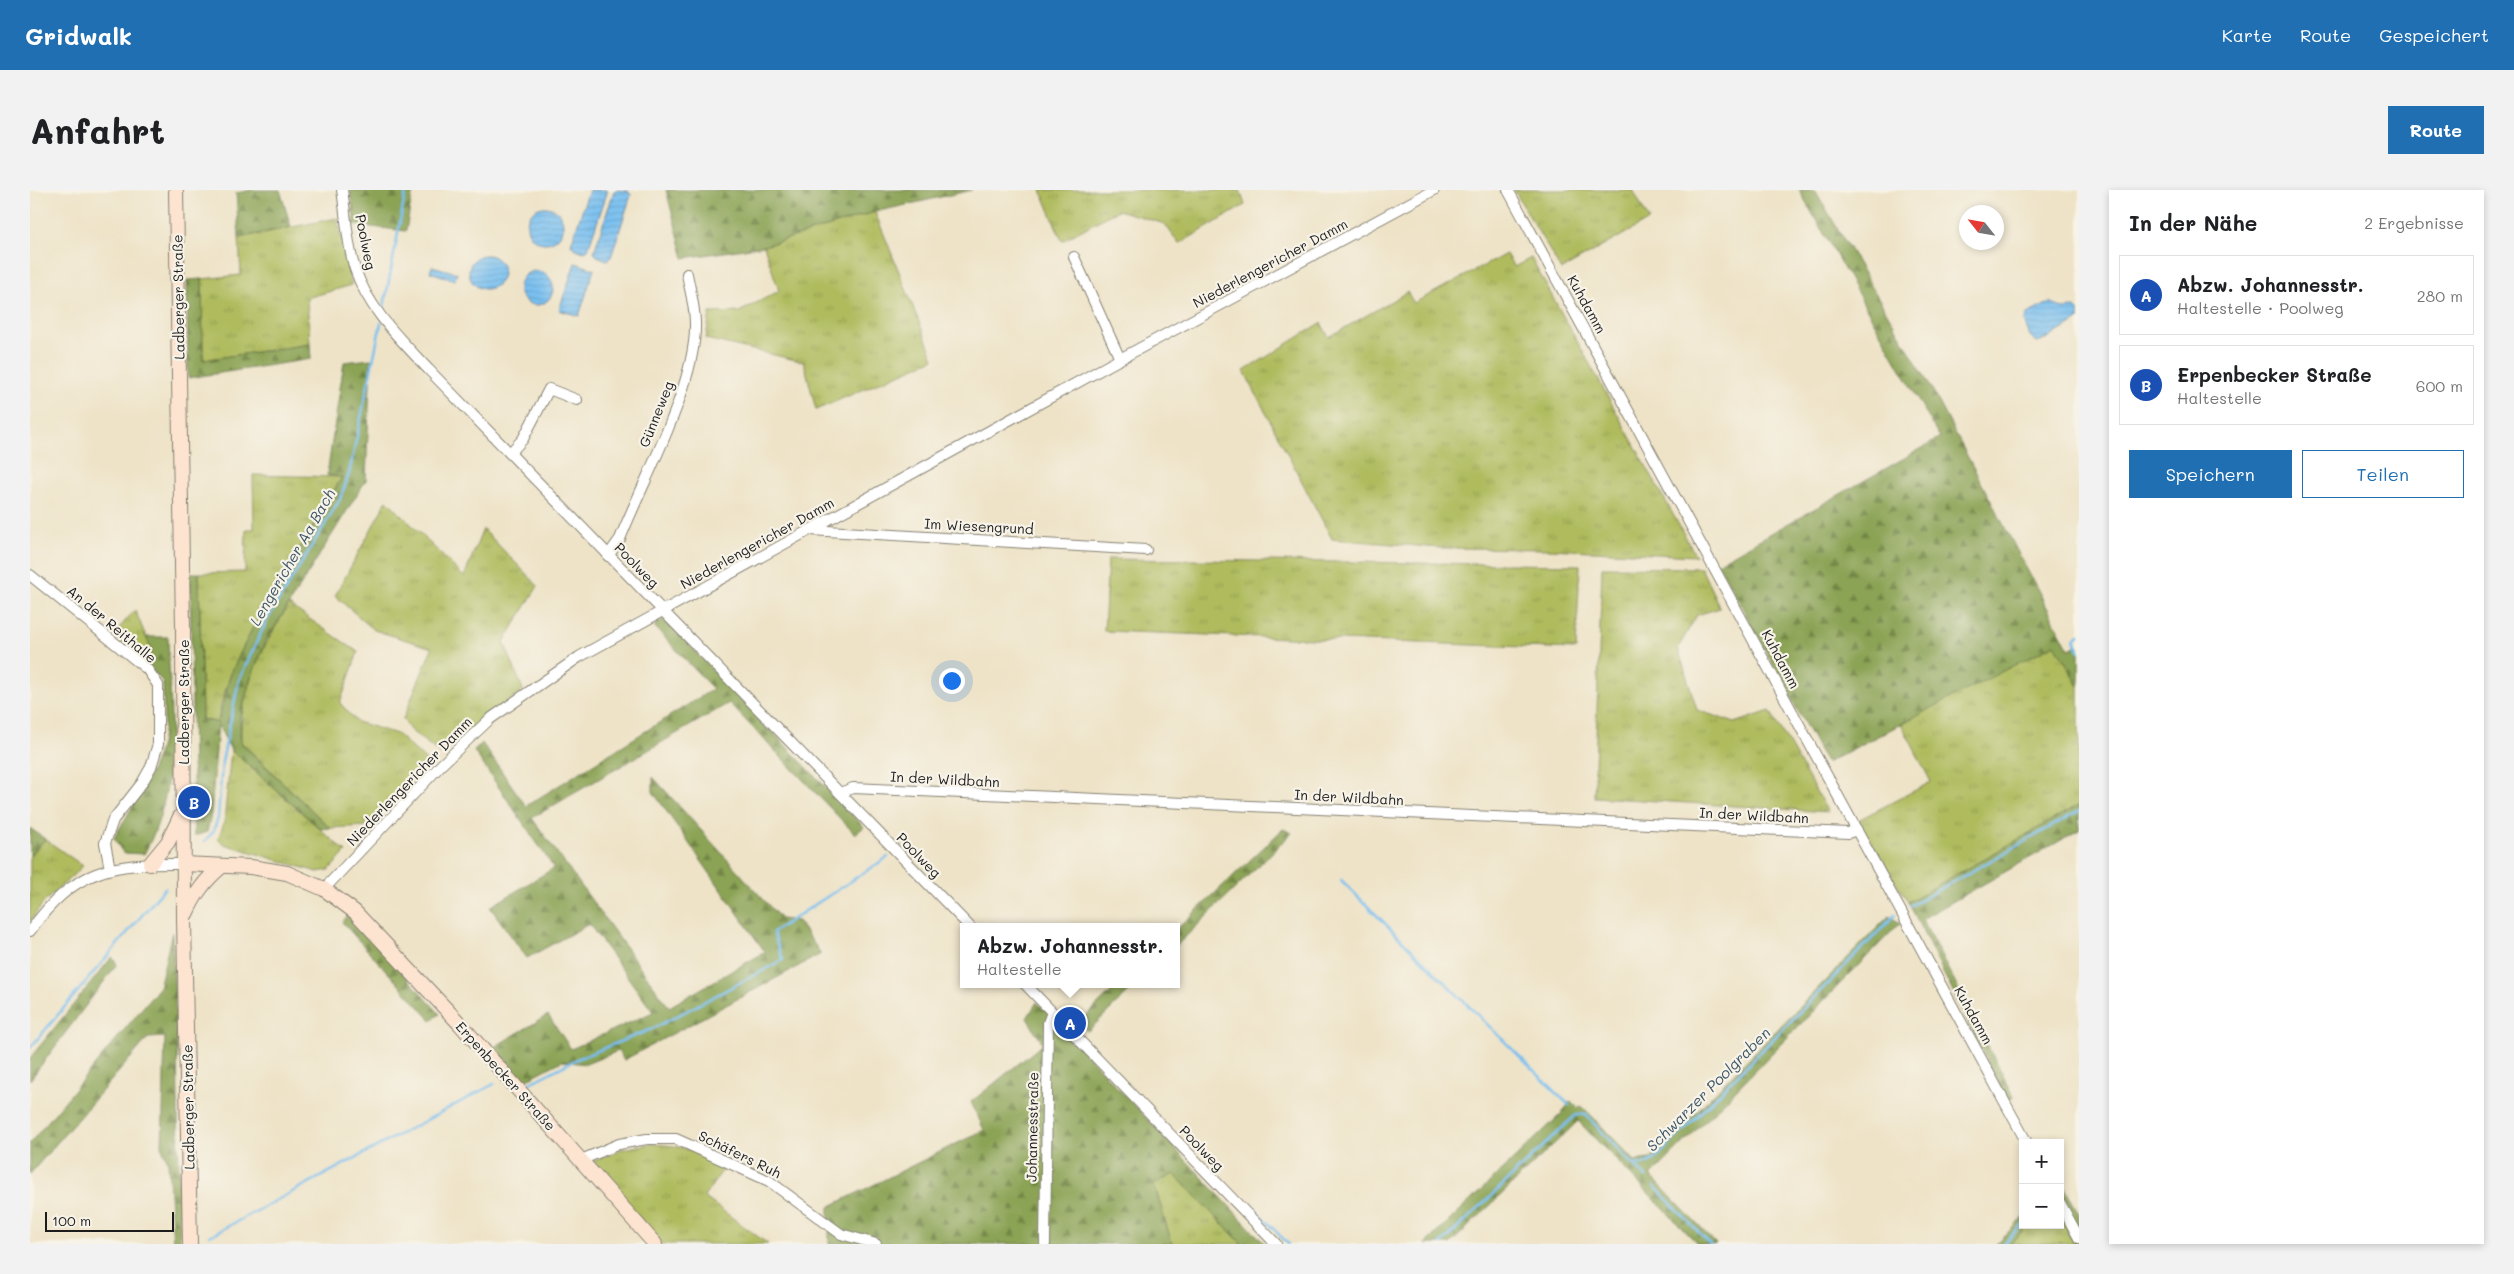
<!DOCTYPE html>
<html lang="de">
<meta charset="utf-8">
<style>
:root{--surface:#fff;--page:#f2f2f2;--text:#202124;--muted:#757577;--line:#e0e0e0;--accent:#1f6fb2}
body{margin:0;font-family:Mali,sans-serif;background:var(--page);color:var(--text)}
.controls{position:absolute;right:15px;bottom:15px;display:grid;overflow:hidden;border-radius:0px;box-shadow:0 2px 8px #0003}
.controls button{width:45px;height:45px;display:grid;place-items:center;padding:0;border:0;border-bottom:1px solid var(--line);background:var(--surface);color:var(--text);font:25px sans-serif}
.compass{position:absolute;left:1929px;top:15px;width:45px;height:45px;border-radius:50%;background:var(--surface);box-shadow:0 2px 8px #0003;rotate:301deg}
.scale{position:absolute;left:15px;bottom:12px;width:129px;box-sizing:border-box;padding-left:5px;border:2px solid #1c1c1c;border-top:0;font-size:14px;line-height:18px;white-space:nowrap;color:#1c1c1c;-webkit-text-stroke:4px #f7f3e8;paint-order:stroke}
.you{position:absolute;left:921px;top:490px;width:18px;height:18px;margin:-12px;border:4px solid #fff;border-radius:50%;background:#1a73e8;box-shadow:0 0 0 8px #1a73e833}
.badge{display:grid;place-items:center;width:32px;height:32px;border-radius:50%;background:var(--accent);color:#fff;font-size:16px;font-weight:700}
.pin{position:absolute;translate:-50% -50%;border:2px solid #fff;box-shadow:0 1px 5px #0006}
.popup{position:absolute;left:930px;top:733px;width:220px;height:65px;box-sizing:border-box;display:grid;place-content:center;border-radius:0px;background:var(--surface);filter:drop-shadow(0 1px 4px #0005);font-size:16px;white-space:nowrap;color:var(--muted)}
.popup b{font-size:19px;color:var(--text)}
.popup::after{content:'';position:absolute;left:50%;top:100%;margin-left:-10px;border:10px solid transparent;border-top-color:var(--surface)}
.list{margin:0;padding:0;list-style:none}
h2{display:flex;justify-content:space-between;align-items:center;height:65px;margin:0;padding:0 20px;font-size:21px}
h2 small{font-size:16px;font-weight:400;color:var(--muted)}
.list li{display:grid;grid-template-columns:32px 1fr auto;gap:15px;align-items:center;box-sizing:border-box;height:80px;margin:0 10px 10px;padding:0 10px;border:1px solid var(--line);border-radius:0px}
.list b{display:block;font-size:19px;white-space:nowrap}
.list p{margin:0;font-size:16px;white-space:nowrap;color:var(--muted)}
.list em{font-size:16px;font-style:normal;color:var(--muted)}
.actions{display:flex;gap:10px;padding:15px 20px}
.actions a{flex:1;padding:11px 0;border:1px solid var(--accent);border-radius:0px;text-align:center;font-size:18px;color:var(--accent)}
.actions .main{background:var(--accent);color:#fff}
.map{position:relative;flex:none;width:2049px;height:1054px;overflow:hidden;border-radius:0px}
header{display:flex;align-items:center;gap:30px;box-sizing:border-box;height:70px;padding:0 25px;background:var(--accent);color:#fff}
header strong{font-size:24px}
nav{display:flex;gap:28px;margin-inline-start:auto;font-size:18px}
.intro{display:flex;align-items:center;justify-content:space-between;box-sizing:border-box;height:120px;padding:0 30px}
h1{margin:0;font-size:35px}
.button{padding:12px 22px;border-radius:0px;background:var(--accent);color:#fff;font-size:18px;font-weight:700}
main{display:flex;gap:30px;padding:0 30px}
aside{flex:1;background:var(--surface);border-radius:0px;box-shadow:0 2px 8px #0003}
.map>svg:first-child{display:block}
</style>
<header>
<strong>Gridwalk</strong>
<nav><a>Karte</a><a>Route</a><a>Gespeichert</a></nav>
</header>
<div class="intro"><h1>Anfahrt</h1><a class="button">Route</a></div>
<main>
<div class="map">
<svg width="2049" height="1054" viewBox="0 0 2049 1054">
<defs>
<pattern id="grass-tufts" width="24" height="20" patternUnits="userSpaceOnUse" patternTransform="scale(1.25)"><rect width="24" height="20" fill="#afbb5d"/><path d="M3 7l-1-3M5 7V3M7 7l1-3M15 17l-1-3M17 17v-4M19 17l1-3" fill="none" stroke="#96a050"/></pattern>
<pattern id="forest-firs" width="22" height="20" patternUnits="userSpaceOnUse" patternTransform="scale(1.25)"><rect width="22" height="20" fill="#8ba354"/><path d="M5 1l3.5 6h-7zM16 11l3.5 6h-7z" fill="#718445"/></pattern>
<pattern id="water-rules" width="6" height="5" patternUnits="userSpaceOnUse" patternTransform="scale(1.25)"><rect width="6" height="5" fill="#78bff0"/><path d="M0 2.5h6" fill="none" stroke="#67a4cd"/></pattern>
</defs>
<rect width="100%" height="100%" fill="#f7f3e8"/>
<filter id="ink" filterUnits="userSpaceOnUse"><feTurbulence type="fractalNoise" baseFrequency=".02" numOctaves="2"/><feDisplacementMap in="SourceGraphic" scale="10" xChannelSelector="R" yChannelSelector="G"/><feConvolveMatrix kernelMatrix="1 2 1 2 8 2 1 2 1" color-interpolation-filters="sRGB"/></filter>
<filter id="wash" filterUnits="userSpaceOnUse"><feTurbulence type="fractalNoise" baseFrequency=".0096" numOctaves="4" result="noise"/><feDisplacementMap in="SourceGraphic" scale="20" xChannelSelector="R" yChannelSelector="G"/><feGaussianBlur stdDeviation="1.12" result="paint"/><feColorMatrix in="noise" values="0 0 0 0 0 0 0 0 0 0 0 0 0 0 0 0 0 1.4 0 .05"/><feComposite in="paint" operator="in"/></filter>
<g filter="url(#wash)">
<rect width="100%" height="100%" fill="#eee3c7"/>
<g fill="url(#grass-tufts)" stroke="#666c3c">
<path d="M1011,0H1210L1215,15L1149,54L1135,34L1088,20L1032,51Z"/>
<path d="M1484,0H1603L1619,30L1531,80Z"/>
<path d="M845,22L904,169L786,220L774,172L676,149L680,123L709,122L749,101L734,56Z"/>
<path d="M307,28L322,95L277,108L280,154L173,170L172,89L211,85L209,48Z"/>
<path d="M1476,64L1484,77L1501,68L1666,366L1519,359L1411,358L1302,349L1214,181L1291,133L1299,147L1377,102L1384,113Z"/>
<path d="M223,285L312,287C290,324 268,361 247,398C222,441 194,484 188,533L172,529L169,383L215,382L216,339H224Z"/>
<path d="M357,310L434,387L453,339L508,396L474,452L493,500L411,564L380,540L373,529L402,458L344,440L305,406Z"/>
<path d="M1078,369L1550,375L1546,459L1074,441Z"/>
<path d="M1572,377L1671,378L1690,418L1667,425L1648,458L1667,520L1705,533L1740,521L1798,622L1564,607Z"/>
<path d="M259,415L328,462L310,513L327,532L367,544L400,574L337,636L300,638L211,552C209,501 232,457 259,415Z"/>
<path d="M105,420L122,461L115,473L83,445Z"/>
<path d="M2026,453L2049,496V615L1878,712L1828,630L1901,592L1871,533Z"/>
<path d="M201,560L316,662L299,680L287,682L194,654L188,649L194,633Z"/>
<path d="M15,649L53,676L14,712L0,732V666Z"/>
<path d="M620,954C651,955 668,960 694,978L674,1007L738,1054H632L562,972L592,959Z"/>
<path d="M1144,984L1212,1054H1142L1124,994Z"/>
<path d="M2030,1028L2045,1054H1980L2000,1035H2030Z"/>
</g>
<g fill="url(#forest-firs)" stroke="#546038">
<path d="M223,0H250L261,37L209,48L206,3Z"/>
<path d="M320,0H383L376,41L325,35Z"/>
<path d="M636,0H942L845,22L734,56L654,68Z"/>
<path d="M1769,0H1785L1903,201L2039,459L2048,455L2049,457V496L2025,454L1796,573L1688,373L1910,248Z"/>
<path d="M172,89L173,170L280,154L281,169L158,188L157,90Z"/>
<path d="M341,169L336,290L236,451L220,490L210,528L211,553L300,638L291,639L201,560L188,535L181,624L177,642L164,646L160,383H169L172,529L188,533L201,483L222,439L312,287L297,285L314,172Z"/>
<path d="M634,429L834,637L825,644L699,513L502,628L639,817L735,762L623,602V587L751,729L768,731L791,764L594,870L588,861L556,874L532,871L494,891L464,857L518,825L541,859L623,822L559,734L497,768L460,717L524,678L444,561L452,553L496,616L683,499L624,436Z"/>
<path d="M116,447H138C140,519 151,599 114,664L93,663L84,648C101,618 122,588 131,554C136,535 133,512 133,492L115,473L122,461Z"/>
<path d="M2049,615V640L1892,729L1984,907L1977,911L1878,712Z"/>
<path d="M0,638L15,649L0,666Z"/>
<path d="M1253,639L1262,643L1146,756V740Z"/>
<path d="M319,724L410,824L401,830L312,732Z"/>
<path d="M1859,726L1870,733L1621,986L1686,1054H1668L1548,931L1420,1054H1395L1531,924L1541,911L1548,918L1552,916L1605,971L1620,969Z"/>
<path d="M142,742L147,848L150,1054H143L138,972L132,958L135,847L118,848L0,984V953L129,798Z"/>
<path d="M82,767L87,774L0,890V868Z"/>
<path d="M1089,794H1107L1058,841L1049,833Z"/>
<path d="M1007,812L1235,1054H1212L1144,984L1124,994L1142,1054H799V1017L954,940L941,912L1013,854L997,828Z"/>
<path d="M2033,994L2049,1024V1054H2045L2030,1028V996Z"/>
<path d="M1993,1028V1035H2000L1980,1054H1966Z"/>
</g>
<g fill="url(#water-rules)" stroke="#4a6e86">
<path d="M559,0H578L558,59L554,62L544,58L541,54Z"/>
<path d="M586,0L598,1L601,5L581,67L577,70L567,66L564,62L584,1Z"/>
<circle cx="515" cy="35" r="18"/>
<circle cx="456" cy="82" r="17"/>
<path d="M545,73L564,79L549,126L529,120Z"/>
<path d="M402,76L427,83L425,90L400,82Z"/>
<circle cx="506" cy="98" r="17"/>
<path d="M2021,112L2032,119L2045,118L2049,122V130L2014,150L2007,152L2000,146L1994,131L1997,124Z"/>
</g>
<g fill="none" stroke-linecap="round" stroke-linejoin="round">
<g stroke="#78bff0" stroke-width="2.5">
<path d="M353,122L376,0"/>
<path d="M2049,444L2045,449L2049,461"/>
<path d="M175,651L183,642L188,628L192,572L209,490L237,430L310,309L319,284L351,133"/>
<path d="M1311,690L1539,915"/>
<path d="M1880,716L2049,621"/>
<path d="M0,858L135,698"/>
<path d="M496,895L547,869L624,838L753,770L743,742L858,667"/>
<path d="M1603,974L1616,987"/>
<path d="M1624,996L1680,1054"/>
<path d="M1220,1014L1258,1054"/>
<path d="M180,1046L464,894"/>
<path d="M1411,1054L1547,924L1556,925L1602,974L1612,975L1624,970L1865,725"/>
<path d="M1973,1054L1993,1035"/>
</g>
</g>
</g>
<g filter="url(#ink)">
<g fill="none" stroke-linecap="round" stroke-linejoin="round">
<defs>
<g id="street">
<path d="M312,0C316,24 317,56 325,79C339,120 370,149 399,180L940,737"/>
<path d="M1478,0L1997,953"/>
<path d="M1044,67L1090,169"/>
<path d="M480,263L493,249L519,199L547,210"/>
<path d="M780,340L1116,360"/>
<path d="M578,366L590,349C613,291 667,193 665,133C665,117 660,100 657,84"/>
<path d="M0,385L117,479L128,495V554L121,577L112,593L83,630L75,653L80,679"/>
<path d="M810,603L823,598L1818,643L1827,640"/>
<path d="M294,699L411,575L460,529L549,467L1090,169L1404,0"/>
<path d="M0,741C44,679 81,673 153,674"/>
<path d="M995,794L1246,1054"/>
<path d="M551,970L589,954L617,949H646L739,991L811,1044L846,1054"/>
<path d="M2030,1013L2049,1048"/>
<path d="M1015,1054L1018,833L1022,822"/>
</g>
<g id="secondary">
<path d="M146,0L153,437L154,729L160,1054"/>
<path d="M120,674L138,652L150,627"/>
<path d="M153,674L221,677L257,683L294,699L325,722L430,834L625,1054"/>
<path d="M156,724C165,704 175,690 192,676"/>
</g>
</defs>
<use href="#street" stroke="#858072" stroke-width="12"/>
<use href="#secondary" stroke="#858072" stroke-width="16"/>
<use href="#street" stroke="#fff" stroke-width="10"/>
<use href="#secondary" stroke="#fde4d1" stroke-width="14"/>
</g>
</g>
<g text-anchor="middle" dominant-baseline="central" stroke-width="4.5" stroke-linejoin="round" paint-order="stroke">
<g font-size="14" fill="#1c1c1c" stroke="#f7f3e8">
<text transform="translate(336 52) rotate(79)">Poolweg</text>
<text transform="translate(1240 73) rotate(-28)">Niederlengericher Damm</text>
<text transform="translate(148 107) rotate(-91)">Ladberger Straße</text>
<text transform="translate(1557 114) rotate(61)">Kuhdamm</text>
<text transform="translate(626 224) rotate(-68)">Günneweg</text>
<text transform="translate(949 336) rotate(3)">Im Wiesengrund</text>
<text transform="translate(727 353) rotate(-29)">Niederlengericher Damm</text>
<text transform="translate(607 375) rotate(46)">Poolweg</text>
<text transform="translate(82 434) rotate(40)">An der Reithalle</text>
<text transform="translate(1751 469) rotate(62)">Kuhdamm</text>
<text transform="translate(153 512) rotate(-90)">Ladberger Straße</text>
<text transform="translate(915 589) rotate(3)">In der Wildbahn</text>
<text transform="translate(379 591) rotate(-46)">Niederlengericher Damm</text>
<text transform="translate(1319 607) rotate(3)">In der Wildbahn</text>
<text transform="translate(1724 625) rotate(3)">In der Wildbahn</text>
<text transform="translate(889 665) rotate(46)">Poolweg</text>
<text transform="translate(1944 825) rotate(61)">Kuhdamm</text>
<text transform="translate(476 886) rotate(48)">Erpenbecker Straße</text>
<text transform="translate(158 917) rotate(-91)">Ladberger Straße</text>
<text transform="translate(1002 937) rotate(-89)">Johannesstraße</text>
<text transform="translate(1172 958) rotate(46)">Poolweg</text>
<text transform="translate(710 964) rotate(26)">Schäfers Ruh</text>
</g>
<g font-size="15" font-style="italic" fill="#3c5566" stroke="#f7f3e8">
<text transform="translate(262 367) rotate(-60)">Lengericher Aa Bach</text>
<text transform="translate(1678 899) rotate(-45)">Schwarzer Poolgraben</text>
</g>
</g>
</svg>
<div class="controls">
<button>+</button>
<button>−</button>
</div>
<svg class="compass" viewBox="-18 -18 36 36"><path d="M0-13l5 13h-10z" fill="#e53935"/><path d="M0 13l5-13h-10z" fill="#757577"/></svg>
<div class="scale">100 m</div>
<div class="you"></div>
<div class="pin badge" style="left:1040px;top:833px;background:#1a4fb4">A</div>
<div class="popup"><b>Abzw. Johannesstr.</b>Haltestelle</div>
<div class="pin badge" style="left:164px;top:612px;background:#1a4fb4">B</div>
</div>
<aside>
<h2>In der Nähe<small>2 Ergebnisse</small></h2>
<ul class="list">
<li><span class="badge" style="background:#1a4fb4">A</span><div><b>Abzw. Johannesstr.</b><p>Haltestelle · Poolweg</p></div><em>280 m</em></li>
<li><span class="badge" style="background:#1a4fb4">B</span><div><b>Erpenbecker Straße</b><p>Haltestelle</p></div><em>600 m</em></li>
</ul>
<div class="actions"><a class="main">Speichern</a><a>Teilen</a></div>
</aside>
</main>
